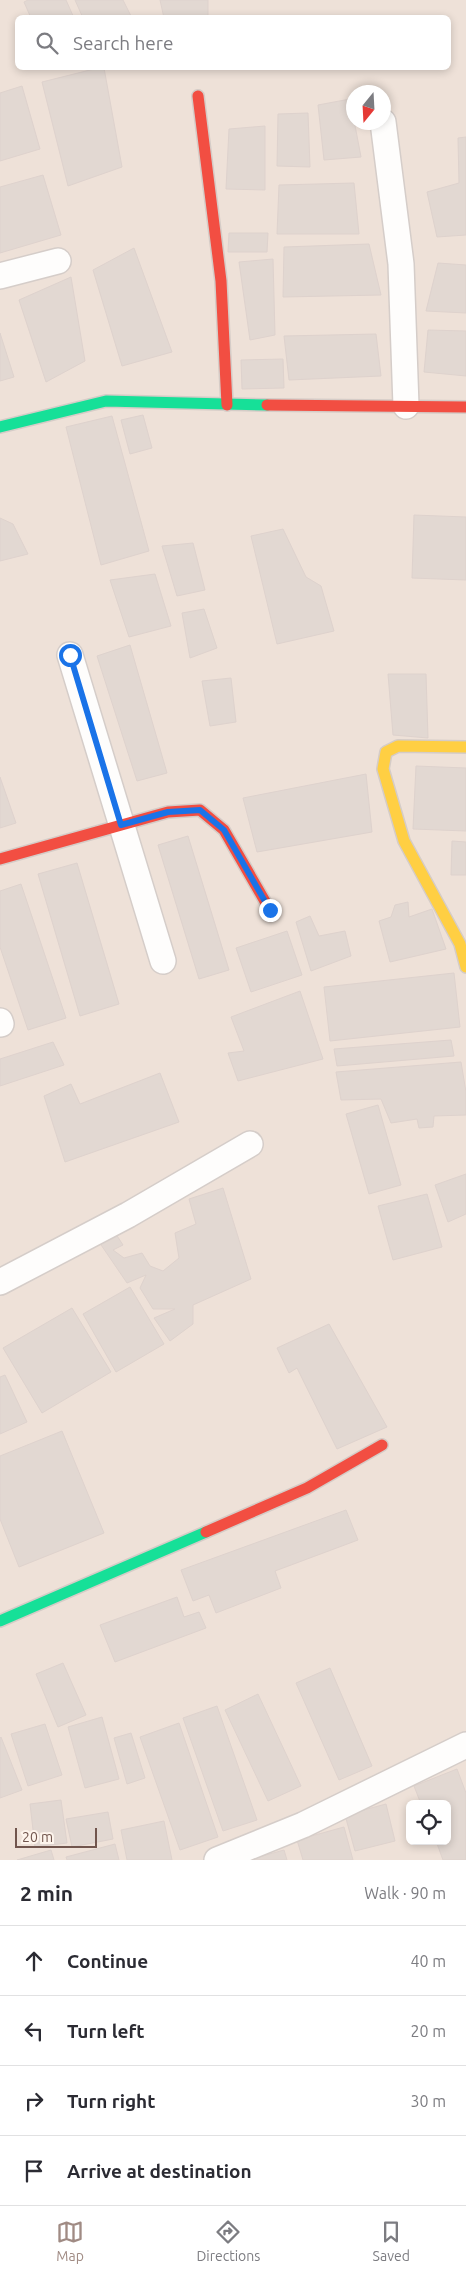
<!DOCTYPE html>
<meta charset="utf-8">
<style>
:root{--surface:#fff;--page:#f7f7f7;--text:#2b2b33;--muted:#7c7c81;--line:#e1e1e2;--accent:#a08b84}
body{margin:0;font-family:Ubuntu,sans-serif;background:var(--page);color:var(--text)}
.controls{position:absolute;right:15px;bottom:15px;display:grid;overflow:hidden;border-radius:8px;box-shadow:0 2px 8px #0003}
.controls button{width:45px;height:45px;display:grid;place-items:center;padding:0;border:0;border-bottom:1px solid var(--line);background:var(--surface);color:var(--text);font:25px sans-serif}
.compass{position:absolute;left:346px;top:85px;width:45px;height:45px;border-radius:50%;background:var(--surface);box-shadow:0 2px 8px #0003;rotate:198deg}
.scale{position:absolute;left:15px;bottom:12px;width:82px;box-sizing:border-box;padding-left:5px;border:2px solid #71554d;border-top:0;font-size:14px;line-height:18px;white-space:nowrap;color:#71554d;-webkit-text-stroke:4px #fdf4ec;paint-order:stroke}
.stop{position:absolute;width:15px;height:15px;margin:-11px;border:4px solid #1a73e8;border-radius:50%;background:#fff}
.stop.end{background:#1a73e8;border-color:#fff;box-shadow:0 1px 5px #0008}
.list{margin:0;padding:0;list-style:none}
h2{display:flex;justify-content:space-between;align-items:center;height:65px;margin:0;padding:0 20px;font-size:21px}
h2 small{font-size:16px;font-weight:400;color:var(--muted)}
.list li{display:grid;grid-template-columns:32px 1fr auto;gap:15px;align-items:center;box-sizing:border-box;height:70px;padding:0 20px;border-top:1px solid var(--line)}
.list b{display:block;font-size:19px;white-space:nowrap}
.list em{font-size:16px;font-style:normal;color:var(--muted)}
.icon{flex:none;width:28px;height:28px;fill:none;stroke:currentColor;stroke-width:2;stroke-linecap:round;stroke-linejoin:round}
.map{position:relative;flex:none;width:466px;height:1860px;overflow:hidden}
.search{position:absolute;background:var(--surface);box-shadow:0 2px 8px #0003;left:15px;right:15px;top:15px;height:55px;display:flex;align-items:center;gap:12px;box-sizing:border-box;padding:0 18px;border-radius:8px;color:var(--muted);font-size:19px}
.sheet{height:345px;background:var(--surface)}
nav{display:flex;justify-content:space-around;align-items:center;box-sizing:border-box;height:70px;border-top:1px solid var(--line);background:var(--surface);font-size:14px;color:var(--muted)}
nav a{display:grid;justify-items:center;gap:2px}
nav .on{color:var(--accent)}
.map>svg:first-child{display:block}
</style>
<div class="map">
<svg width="466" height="1860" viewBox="0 0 466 1860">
<rect width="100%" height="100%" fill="#f6f0ea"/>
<path fill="#eee1d8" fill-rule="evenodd" d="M0,0H466V1860H0ZM18,18H448V68H18ZM354,92H384V122H354ZM410,1804H447V1841H410Z"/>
<g fill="#e2d8d2" stroke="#ded2cd">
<path d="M28,0H66L74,18H31L24,2Z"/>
<path d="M75,0H123L132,18H83Z"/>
<path d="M160,0H208V18H164Z"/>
<path d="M98,68H104L122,167L68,186L42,82Z"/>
<path d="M22,86L40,149L0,161V93Z"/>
<path d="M350,99L361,157L324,160L318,105Z"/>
<path d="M308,113L310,167L277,166L278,114Z"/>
<path d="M265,126V190L226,189L229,129Z"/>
<path d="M466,137V235L437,237L427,192L459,183L458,138Z"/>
<path d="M43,175L61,235L0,253V187Z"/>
<path d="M354,183L359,234H277L279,185Z"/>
<path d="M229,233H268L267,252H228Z"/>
<path d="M369,244L381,295L283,297L284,247Z"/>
<path d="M134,248L172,352L122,366L93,270Z"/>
<path d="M273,259L275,335L250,340L239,262Z"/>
<path d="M438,263L466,265V313L426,311Z"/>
<path d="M71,277L85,361L46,382L19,300Z"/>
<path d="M428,330L466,331V376L424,372Z"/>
<path d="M0,333L14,377L0,381Z"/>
<path d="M376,334L381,376L289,380L284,336Z"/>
<path d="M283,359L284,388L242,389L241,360Z"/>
<path d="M143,415L152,448L130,454L121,420Z"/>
<path d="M112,416L149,551L101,565L66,427Z"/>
<path d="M414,515L466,517V580L412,578Z"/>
<path d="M0,518L13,524L28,554L0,561Z"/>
<path d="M283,529L306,577L321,586L334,631L277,644L251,536Z"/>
<path d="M193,543L205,590L177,596L162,546Z"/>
<path d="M155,574L171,626L129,637L110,580Z"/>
<path d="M204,609L217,648L190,658L182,613Z"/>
<path d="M130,645L167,773L137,781L97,656Z"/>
<path d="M388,674H426L428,738L393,735Z"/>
<path d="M231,678L236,722L210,726L202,681Z"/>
<path d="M416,766L466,768V831L413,829Z"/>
<path d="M366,774L372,832L257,852L243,798Z"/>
<path d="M0,777L16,823L0,828Z"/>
<path d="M188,836L229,970L199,979L158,845Z"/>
<path d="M452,841L466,842V875H451Z"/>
<path d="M77,863L119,1004L80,1016L38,874Z"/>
<path d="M21,884L66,1018L28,1030L0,947V891Z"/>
<path d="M408,902L409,917L432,909L446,949L390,962L379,921L391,917L395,905Z"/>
<path d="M310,916L319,936L345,931L351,956L311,971L296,922Z"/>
<path d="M287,931L302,975L251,992L236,948Z"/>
<path d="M454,973L460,1027L330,1041L324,987Z"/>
<path d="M300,991L323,1059L238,1081L228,1053L244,1051L231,1017Z"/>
<path d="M451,1040L454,1056L337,1066L334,1049Z"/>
<path d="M53,1042L64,1065L0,1086V1059Z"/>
<path d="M461,1062L466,1092V1115L434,1116L433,1127L419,1128L417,1119L391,1123L381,1099L341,1100L336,1072Z"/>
<path d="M160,1073L179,1122L65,1162L44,1096L71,1084L80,1104Z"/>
<path d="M378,1105L401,1185L369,1194L346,1114Z"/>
<path d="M466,1174V1214L448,1222L435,1185Z"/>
<path d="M223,1188L251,1279L193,1305V1324L170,1341L154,1318L175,1309H153L140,1288L146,1275L127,1283L97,1239L114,1231L123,1245L113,1250L124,1258L142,1253L150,1266L163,1271L179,1258L175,1233L196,1224L189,1199Z"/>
<path d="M427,1194L442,1247L393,1260L378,1206Z"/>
<path d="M130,1287L164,1344L116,1372L83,1314Z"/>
<path d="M72,1308L111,1372L42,1413L3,1348Z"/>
<path d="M329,1324L387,1427L337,1449L297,1368L289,1373L277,1348Z"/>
<path d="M5,1375L27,1422L0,1434V1377Z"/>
<path d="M62,1431L104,1533L19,1567L0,1519V1456Z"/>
<path d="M346,1510L358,1540L275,1571L281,1588L216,1613L209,1595L193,1601L181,1570Z"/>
<path d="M177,1597L184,1617L199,1612L206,1628L115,1662L100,1625Z"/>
<path d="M63,1663L86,1715L58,1727L36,1674Z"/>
<path d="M330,1668L372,1766L339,1780L296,1683Z"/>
<path d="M258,1694L301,1786L268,1801L225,1710Z"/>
<path d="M217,1706L257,1820L223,1831L183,1718Z"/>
<path d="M102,1717L119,1779L85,1788L68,1727Z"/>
<path d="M179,1723L218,1837L180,1850L140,1737Z"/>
<path d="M45,1724L62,1775L28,1786L11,1734Z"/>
<path d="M131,1733L145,1778L127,1784L114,1738Z"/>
<path d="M1,1737L22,1790L0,1798V1738Z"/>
<path d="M457,1769L466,1793V1860H443L436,1841H447V1804H421L414,1786Z"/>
<path d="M61,1800L67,1843L35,1847L30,1804Z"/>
<path d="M386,1804L395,1841L355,1851L345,1815Z"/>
<path d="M108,1812L113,1839L72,1847L66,1819Z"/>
<path d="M164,1821L172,1860H127L121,1830Z"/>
<path d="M344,1827L353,1860H303L297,1840Z"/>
<path d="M115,1844L119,1860H67L66,1857Z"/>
<path d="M51,1850L54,1860H17Z"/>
<path d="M284,1850L287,1860H248Z"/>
</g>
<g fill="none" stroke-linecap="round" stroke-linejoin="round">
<defs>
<g id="street">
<path d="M383,122L401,264L406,406"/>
<path d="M0,276L58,261"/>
<path d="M70,655L163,961"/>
<path d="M0,1021L1,1024"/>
<path d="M0,1282L128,1215L250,1144"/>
<path d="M217,1860L303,1825L466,1745"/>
</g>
<g id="fast">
<path d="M0,427L106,401L267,405"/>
<path d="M0,1621L206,1532"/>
</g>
<path id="slow" d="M466,747L398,746L386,752L383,769L404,841L460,944L466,967"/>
<g id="jam">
<path d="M198,96L221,281L227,405"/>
<path d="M267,405L466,407"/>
<path d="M0,859L168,812L200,810L224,830L270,910"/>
<path d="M206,1532L307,1488L382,1445"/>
</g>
</defs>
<use href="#street" stroke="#d5cdc9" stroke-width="28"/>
<use href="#fast" stroke="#d5ccc7" stroke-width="14"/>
<use href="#slow" stroke="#d5ccc7" stroke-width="14"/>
<use href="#jam" stroke="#d5ccc7" stroke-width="14"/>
<use href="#street" stroke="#fefdfc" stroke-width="25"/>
<use href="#fast" stroke="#16e098" stroke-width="11"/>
<use href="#slow" stroke="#ffcf43" stroke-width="11"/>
<use href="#jam" stroke="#f24e42" stroke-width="11"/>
</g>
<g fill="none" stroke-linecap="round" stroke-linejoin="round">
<path stroke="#1a73e8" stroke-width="6" d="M70,655L121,825L168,812L200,810L224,830L270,910"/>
</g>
</svg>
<div class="controls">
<button><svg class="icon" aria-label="locate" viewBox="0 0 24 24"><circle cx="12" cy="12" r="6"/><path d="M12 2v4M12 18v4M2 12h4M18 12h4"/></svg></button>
</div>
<svg class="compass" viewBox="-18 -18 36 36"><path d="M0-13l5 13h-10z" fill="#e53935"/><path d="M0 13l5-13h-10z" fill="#7c7c81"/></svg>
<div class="scale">20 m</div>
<div class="stop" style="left:70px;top:655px"></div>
<div class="stop end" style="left:270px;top:910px"></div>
<div class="search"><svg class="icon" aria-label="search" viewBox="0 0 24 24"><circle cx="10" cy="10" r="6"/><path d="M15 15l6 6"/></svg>Search here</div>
</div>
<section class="sheet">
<h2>2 min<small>Walk · 90 m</small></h2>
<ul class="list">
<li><svg class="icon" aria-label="ahead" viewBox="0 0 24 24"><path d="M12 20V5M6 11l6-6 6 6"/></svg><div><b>Continue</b></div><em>40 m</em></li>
<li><svg class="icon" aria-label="left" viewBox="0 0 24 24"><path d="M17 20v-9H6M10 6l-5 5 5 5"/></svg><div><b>Turn left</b></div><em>20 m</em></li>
<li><svg class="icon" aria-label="right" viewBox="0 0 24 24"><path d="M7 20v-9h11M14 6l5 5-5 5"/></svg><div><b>Turn right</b></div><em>30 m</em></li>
<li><svg class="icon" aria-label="arrive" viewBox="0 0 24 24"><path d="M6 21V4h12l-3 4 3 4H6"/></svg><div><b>Arrive at destination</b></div></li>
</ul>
</section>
<nav>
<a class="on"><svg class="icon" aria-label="map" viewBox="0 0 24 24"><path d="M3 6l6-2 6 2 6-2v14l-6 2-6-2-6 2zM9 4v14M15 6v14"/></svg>Map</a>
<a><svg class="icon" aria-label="directions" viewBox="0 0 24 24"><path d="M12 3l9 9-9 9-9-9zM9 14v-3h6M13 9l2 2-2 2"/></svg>Directions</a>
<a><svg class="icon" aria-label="saved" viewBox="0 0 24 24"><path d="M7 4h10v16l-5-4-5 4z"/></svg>Saved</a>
</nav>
